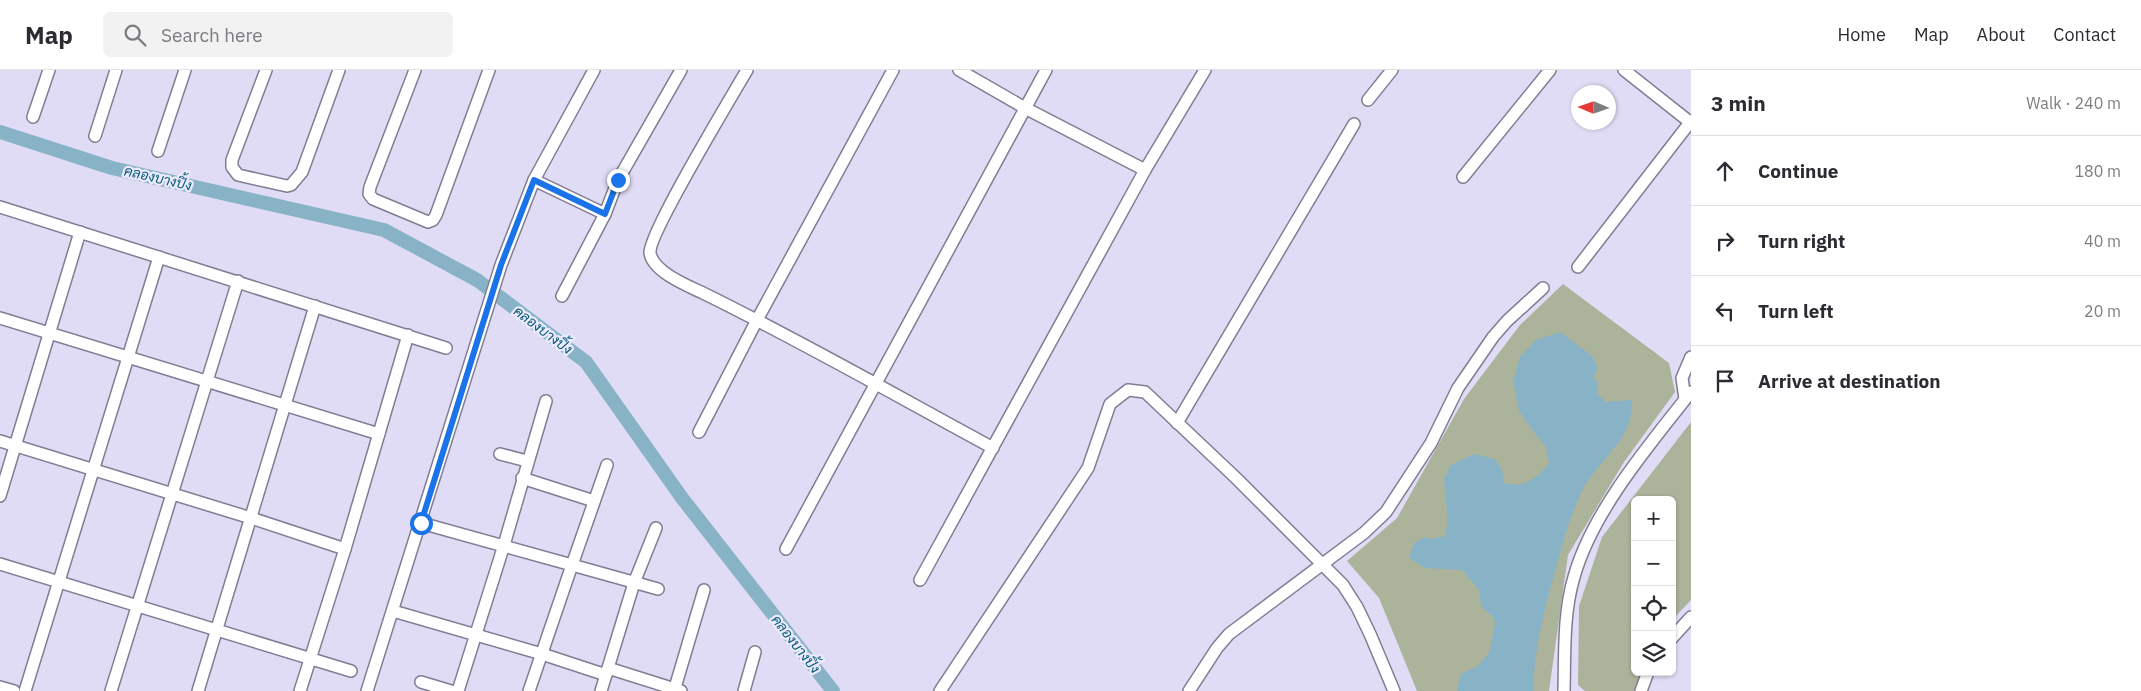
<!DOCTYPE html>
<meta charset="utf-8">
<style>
:root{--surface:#fff;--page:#f2f2f3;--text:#2b2b33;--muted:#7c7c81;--line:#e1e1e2}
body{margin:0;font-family:"IBM Plex Sans",Sarabun,sans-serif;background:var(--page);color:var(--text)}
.controls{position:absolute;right:15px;bottom:15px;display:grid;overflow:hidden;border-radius:8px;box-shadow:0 1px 4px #0004}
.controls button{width:45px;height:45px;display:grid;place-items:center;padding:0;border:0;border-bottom:1px solid var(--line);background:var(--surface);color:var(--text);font:25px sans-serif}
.compass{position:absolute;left:1571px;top:15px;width:45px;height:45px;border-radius:50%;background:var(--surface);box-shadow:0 1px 4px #0004;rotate:272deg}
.stop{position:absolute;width:15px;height:15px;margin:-11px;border:4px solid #1a73e8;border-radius:50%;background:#fff}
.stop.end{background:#1a73e8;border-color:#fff;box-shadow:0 1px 5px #0008}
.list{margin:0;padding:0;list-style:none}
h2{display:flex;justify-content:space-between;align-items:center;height:65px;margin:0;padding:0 20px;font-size:21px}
h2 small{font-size:16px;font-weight:400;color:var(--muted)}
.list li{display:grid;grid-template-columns:32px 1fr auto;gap:15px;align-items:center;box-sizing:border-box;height:70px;padding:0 20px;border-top:1px solid var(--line)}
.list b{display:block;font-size:19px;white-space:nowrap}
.list em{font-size:16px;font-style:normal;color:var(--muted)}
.icon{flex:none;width:28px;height:28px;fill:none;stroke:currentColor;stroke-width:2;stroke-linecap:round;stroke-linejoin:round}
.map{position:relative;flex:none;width:1691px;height:621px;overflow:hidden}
header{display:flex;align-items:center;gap:30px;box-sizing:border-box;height:70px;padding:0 25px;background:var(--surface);border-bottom:1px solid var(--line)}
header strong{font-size:24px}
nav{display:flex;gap:28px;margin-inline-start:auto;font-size:18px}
.search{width:350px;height:45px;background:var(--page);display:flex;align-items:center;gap:12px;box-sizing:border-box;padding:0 18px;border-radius:8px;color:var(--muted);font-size:19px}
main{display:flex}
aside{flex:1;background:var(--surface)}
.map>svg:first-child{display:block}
</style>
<header>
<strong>Map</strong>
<div class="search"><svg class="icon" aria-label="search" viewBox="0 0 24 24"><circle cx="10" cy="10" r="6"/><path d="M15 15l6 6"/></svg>Search here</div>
<nav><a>Home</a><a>Map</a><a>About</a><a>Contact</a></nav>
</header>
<main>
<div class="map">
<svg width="1691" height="621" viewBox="0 0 1691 621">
<rect width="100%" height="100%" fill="#e0dcf5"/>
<g fill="#acb39b">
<path d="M1563,214L1669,293L1675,322L1624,392L1568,485L1549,621H1417L1379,528L1347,491L1397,448L1464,329L1520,255Z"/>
<path d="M1691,352V530L1672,550V430H1635V602H1644L1637,621H1585L1578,615L1579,536L1602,467Z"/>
</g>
<path fill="#88b3c7" d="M1560,262L1592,286L1598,298L1593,308L1598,312L1597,323L1606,332L1632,330C1635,371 1595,391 1580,425C1569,449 1562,475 1555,501C1544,541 1534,579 1533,621H1457L1461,604L1478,596L1489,583L1495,554L1494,548L1481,536L1479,520L1462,500L1425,498L1409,488L1414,473L1425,467L1432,469L1445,466L1448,452L1444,409L1451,395L1474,384L1495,389L1502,400L1504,413C1523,419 1538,408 1549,393L1546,377L1536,365L1519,341L1513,311L1520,287L1536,270Z"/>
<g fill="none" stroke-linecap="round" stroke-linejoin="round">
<path stroke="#88b3c7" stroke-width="14" d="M0,62L112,98L384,160L477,210L586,292L682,428L833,621"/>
<defs>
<g id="street">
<path d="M266,0L232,90V97L238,105L287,116L291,115L302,102L339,0"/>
<path d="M415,0L370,117L369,124L373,129L428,152L433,150L436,145L489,0"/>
<path d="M747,0C732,26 648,165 650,183C653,202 688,216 703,223C801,271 897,326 993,378"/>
<path d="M959,0L1025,38L1145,100"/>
<path d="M1624,0L1691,53"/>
<path d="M1368,30L1392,0"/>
<path d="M33,47L49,0"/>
<path d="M95,66L116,0"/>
<path d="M158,81L185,0"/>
<path d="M1463,107L1550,0"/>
<path d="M534,110L605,144"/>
<path d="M0,137L446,278"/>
<path d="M1578,197L1691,51"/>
<path d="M562,226L605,144L618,110L681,0"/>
<path d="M0,248L379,364"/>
<path d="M1685,329L1682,308L1691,287"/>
<path d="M1177,353L1354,54"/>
<path d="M699,362L757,250L893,0"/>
<path d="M0,371L251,448L345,479"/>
<path d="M500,384L527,391"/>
<path d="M607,395L572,495L658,519"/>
<path d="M522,408L594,431"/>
<path d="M0,426L80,162"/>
<path d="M421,453L572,495L529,621"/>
<path d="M786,479L1046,0"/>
<path d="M0,494L351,601"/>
<path d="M920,510L1145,100L1205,0"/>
<path d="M393,541L542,584L606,605"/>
<path d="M1672,568L1691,547"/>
<path d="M608,598L634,513L656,458"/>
<path d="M421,612L451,621"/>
<path d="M0,617L14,621"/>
<path d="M25,621L159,187"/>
<path d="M111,621L238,211"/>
<path d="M198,621L315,236"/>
<path d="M300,621L345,479L408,265"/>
<path d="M367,621L501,195L534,110L594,0"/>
<path d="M458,621L504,475L546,331"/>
<path d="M601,621L608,598L681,621"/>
<path d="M674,621L704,520"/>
<path d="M744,621L755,582"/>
<path d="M940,621L1088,398L1110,334L1128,320L1145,322L1236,408L1343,515L1357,537L1370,564L1394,621"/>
<path d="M1189,621L1217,578L1229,564L1364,463L1386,442L1431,373L1458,318L1493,267L1507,251L1543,218"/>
<path d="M1564,621C1565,584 1563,544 1574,507C1592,442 1649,375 1691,322"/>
<path d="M1641,621L1648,602"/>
</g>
</defs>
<use href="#street" stroke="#807d93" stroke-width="14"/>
<use href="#street" stroke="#fff" stroke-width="11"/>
</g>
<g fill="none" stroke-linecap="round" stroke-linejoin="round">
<path stroke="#1a73e8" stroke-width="6" d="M421,453L501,195L534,110L605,144L618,110"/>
</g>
<g text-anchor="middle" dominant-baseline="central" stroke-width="4.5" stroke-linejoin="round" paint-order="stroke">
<g font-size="14" font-style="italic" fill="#045a76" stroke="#edeaff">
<text transform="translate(158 108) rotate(13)">คลองบางปิ้ง</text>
<text transform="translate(543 260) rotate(37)">คลองบางปิ้ง</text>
<text transform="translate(796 574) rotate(52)">คลองบางปิ้ง</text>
</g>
</g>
</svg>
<div class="controls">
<button>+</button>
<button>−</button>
<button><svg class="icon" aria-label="locate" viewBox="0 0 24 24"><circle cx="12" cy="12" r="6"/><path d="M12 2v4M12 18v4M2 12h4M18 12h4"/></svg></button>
<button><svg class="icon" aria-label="layers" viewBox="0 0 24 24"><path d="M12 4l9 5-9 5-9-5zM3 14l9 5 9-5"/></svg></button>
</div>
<svg class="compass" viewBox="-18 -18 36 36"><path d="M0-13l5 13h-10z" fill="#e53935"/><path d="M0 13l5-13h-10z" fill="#7c7c81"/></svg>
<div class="stop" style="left:421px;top:453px"></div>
<div class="stop end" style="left:618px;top:110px"></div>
</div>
<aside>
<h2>3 min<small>Walk · 240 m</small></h2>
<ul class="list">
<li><svg class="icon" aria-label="ahead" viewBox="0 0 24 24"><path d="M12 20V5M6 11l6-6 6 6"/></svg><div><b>Continue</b></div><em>180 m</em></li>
<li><svg class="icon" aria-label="right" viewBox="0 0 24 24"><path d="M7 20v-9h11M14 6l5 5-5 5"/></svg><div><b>Turn right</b></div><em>40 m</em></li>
<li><svg class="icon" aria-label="left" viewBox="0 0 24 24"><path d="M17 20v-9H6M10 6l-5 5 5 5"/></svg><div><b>Turn left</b></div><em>20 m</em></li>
<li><svg class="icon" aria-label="arrive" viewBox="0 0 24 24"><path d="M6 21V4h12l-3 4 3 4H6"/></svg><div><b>Arrive at destination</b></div></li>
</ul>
</aside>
</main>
